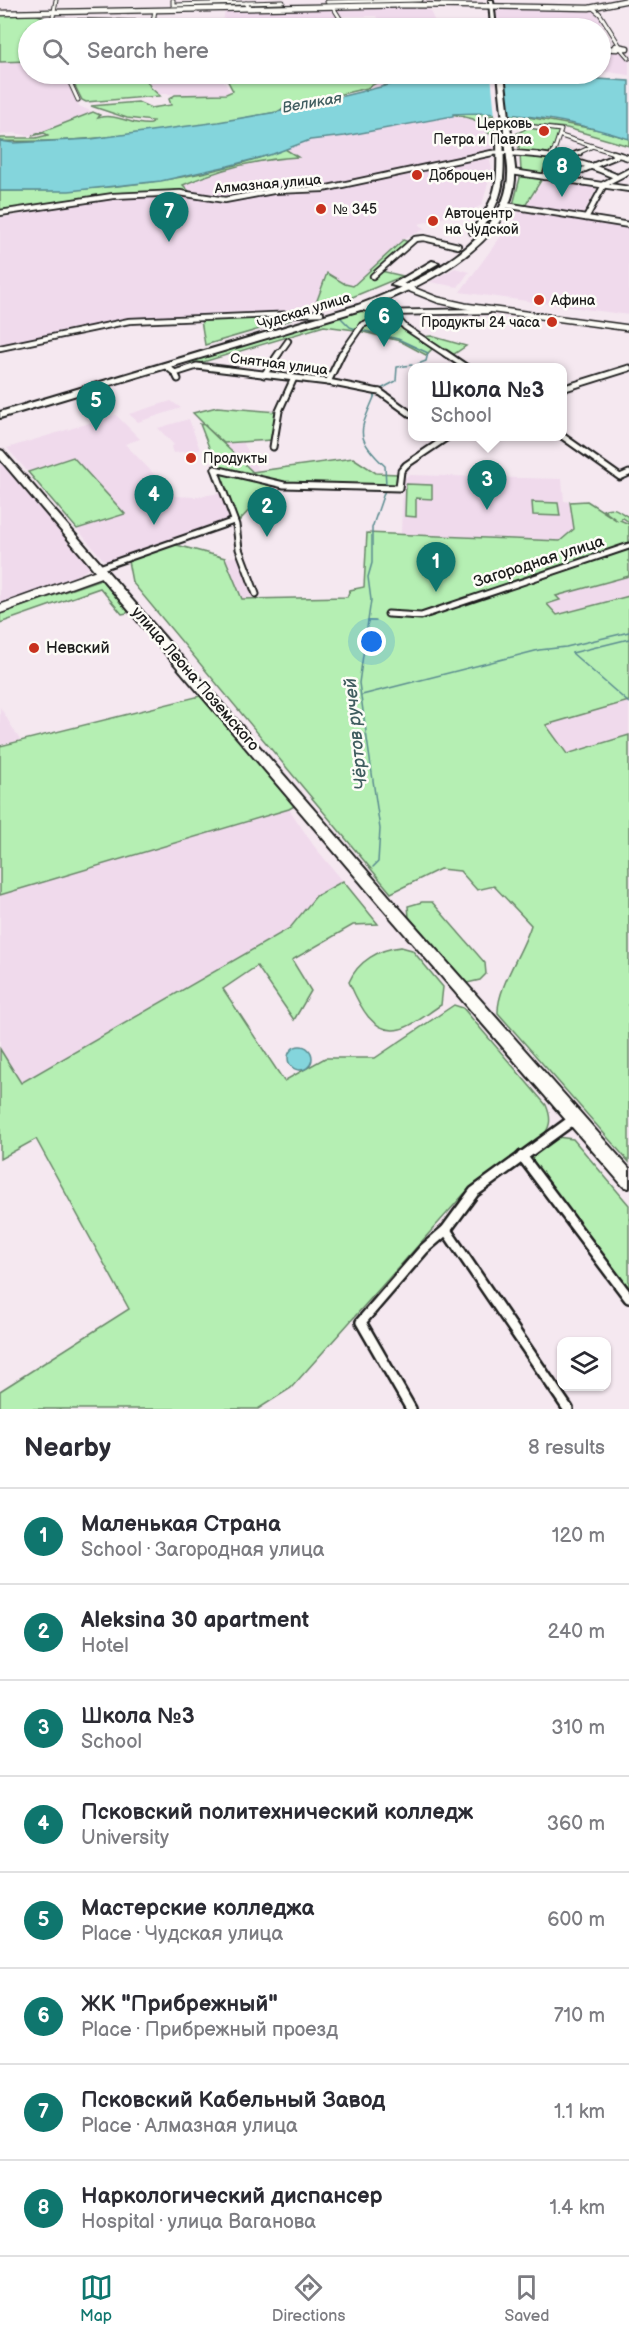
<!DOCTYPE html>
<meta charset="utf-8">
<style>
:root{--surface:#fff;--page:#f7f7f7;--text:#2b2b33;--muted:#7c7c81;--line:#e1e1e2;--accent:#0f766e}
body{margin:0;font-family:"Balsamiq Sans",sans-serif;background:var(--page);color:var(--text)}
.controls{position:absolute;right:18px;bottom:18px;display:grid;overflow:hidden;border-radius:12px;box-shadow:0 2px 4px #0004}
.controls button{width:54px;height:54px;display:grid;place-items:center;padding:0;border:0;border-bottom:2px solid var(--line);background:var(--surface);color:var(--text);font:30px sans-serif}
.you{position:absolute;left:372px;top:642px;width:21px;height:21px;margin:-15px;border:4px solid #fff;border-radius:50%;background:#1a73e8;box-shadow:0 0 0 9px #1a73e833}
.badge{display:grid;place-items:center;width:39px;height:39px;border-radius:50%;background:var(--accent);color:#fff;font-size:20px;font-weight:700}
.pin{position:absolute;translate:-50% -50px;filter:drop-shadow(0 2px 3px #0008)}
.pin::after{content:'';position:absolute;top:32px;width:21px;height:18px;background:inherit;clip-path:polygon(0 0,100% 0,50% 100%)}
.popup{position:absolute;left:408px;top:363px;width:159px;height:78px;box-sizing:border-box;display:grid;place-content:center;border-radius:12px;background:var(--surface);filter:drop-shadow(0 2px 4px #0005);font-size:20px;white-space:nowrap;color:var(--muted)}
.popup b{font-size:22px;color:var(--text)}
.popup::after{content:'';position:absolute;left:50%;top:100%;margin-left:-12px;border:12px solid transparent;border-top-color:var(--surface)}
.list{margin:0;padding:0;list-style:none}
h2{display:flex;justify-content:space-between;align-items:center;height:78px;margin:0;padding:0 24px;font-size:26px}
h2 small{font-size:20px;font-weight:400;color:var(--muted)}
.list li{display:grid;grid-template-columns:39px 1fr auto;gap:18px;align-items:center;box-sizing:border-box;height:96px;padding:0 24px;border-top:2px solid var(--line)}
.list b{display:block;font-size:22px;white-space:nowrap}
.list p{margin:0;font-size:20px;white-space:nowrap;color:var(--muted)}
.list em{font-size:20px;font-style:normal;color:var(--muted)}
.icon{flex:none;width:33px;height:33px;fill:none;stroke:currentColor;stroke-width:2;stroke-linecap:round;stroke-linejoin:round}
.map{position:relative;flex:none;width:629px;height:1409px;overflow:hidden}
.search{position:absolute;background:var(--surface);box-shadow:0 2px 4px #0004;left:18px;right:18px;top:18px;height:66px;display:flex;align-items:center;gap:15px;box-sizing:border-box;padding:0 21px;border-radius:33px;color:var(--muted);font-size:22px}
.sheet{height:846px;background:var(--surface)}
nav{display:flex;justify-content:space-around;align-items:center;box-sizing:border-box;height:84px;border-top:2px solid var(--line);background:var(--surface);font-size:16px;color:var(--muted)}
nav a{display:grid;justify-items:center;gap:3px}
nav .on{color:var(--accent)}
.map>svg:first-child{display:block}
</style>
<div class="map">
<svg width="629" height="1409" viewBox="0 0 629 1409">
<rect width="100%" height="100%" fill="#f5e8f0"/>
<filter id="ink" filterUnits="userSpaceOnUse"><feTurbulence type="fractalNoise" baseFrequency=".0167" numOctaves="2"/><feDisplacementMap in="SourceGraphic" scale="12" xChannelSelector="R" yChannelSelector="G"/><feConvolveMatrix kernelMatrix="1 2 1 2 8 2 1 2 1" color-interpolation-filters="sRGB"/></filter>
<g filter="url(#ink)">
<g fill="#f0daec">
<path d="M428,7L438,28H376L382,27L376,16H341L336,9Z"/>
<path d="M495,7L592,9L596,10L604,24L540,23L541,28H499Z"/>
<path d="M330,8L342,23L343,28H238L223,22L225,10Z"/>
<path d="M601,49L622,52L629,59V75L601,71Z"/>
<path d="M28,61V74H64L79,106L93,112L32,136L13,133L0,135V62Z"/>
<path d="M220,74L230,92L218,95L159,94L146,79Z"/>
<path d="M461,74L464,76L396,82L373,90L367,88L371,86L369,84L395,79Z"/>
<path d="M453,116L473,119L494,138V150L489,157L492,169L482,205L456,219L449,216L419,224L425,229L406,238L353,286L345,284L327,273L313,310L113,320L49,337L0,346V218L74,205L72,201L190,191L183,185L213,172L274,159L296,157L285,149L310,140L345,136Z"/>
<path d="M544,179L593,186L596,189L583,214L527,205Z"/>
<path d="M521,209L629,227V315L460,292Z"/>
<path d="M455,268L469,272L458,287L430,282Z"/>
<path d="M171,401L181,408L138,422L129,414Z"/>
<path d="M116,415L140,439L125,444L175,496L195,497L221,493L229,520L171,541L173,544L128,561L107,562L102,558L77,529L124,513L74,457L28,472L7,448Z"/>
<path d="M189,419L200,450L173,453L171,447L174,445L158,428Z"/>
<path d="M243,442L259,471L249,470L224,443Z"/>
<path d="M0,454L95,565L80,574L0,604Z"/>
<path d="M409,475L562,479L564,501L570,502L574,529L560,541L401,534L403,479Z"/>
<path d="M241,556L257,598L242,599L225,558Z"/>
<path d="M629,576V596L557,615L547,603L559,600L556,596Z"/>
<path d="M629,701V735L566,754L545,725Z"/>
<path d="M0,707L20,740L0,745Z"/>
<path d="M289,809L314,846L343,881L316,896L291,928L21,1083L0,1049V895Z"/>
</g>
<g fill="#b5efb3" stroke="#688668" stroke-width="1.5">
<path d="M35,14L50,20L49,28H28V61L0,62V15Z"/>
<path d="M69,74H143L151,88L160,96L86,102L82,100Z"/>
<path d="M224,74H318L346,80L407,74L491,75V77H468L388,86L383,84L464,76L461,74L378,82L367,88L286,107L277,112C189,129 90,144 0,141V138H36L48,135L44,133L32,136L93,112L100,115L98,118C117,112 133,127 151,124L153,121L127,118L91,106L138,102L151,108L171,105L169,99L175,95L226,94L233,91Z"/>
<path d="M479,112L495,114V116H480L493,120L495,125L494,138L473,119L452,114Z"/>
<path d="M511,114L600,130L629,139V146L567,128L512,123Z"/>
<path d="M533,125L561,131L553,154L520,152L516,134Z"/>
<path d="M285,149L298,157C258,159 220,169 183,185L190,192L95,197L4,212L0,210V191C96,192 194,183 285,149Z"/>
<path d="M520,153L549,156L542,175L521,172Z"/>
<path d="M521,174L542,179L525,206L513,205Z"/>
<path d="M403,240L409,242L386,262L381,271L403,276L350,298L315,306L327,273L345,284L353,286Z"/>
<path d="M357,311L393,315L402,327L432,349L426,355L400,341L355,330L324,326L193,365L188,362Z"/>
<path d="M287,317L291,320L205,345L201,320Z"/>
<path d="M431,336L466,346L451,356L420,337Z"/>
<path d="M217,407L277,412L272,440L224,443L204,425L257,476L256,482L273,485L238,522L200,424L205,425L193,413Z"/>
<path d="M73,457L125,514L77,529L28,472Z"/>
<path d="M353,458L376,473L397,474L396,487L285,485L267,482L252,472Z"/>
<path d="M406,484L432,485V499L416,498V517L405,516Z"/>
<path d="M587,501L618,521L603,510C615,504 621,514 629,517V522L623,518L620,520L629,524V576L556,596L560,600L547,604L557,615L629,596V701L546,725L567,754L629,735V1162L498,1013C497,987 523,952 531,925L494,886L477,890L460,871L440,869L391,893L132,582L128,561L173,544L225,558L242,599L347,597L350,590L364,587L367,533L560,541L574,529L570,502Z"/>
<path d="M532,502L558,503L560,516L533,515Z"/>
<path d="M101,579L128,611L127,613L122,614L100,588L0,623V614Z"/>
<path d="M200,696L298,804L289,809L0,895V746Z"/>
<path d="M343,881L378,924L353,925L292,960L311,991L294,1020L257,966L223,989L284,1081L325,1058H375L454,1005L463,1008L546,1105C552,1119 551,1128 540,1139L557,1137L573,1139L629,1205V1298L518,1153L464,1194L291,1388L258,1409H0V1391L129,1309L36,1139L0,1159V1049L21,1083L290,928L316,896Z"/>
<path d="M422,902H432L485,963L486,974L480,980L467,983L409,917L408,906Z"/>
<path d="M401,947L412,950L443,987L441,1005C429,1012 414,1026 400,1029C372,1036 358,1002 349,982C358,961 379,949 401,947Z"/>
</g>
<g fill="#84d5dc" stroke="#5a8b8f" stroke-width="1.5">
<path d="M533,75L629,81V139C573,121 512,110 453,114V116L345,136L310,140L273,154L228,166L161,181L69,191H0V141L14,143L91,139L218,122L277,112L397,83Z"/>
<circle cx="300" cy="1058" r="12"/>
</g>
<path fill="#f5e8f0" d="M505,74L511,117H495L491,75Z"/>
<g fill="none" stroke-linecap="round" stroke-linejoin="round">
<g stroke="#5a8b8f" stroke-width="1.5">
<path d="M341,318L350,327L356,329"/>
<path d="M361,330L398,339L428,353L426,361L418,364"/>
<path d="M381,389L396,381L397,367L412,365"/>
<path d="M375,395C360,431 353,436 385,466L386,485"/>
<path d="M368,621H376"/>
<path d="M572,653L629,703"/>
<path d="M572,653L629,639"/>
<path d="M362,695L539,650L566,647L629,632"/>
<path d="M373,867L378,862L380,829L359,683L371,600L368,577L372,563V528L385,490"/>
</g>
<defs>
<g id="street-far3">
<path d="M173,0V5L246,3"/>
<path d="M327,2L421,0"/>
<path d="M248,6L246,3L283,2"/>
<path d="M333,7L346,28"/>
<path d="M593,8L600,14L620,46"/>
<path d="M52,20L152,22"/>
<path d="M51,28L56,0"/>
<path d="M152,28L155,10"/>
<path d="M622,50L629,58"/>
<path d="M66,74L78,100"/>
<path d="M527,126L561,130L553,154"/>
<path d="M561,136L617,154"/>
<path d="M486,154L495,152L538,154"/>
<path d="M576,154L593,146"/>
</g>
<g id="street-far2">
<path d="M509,153C552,155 576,159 615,176"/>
<path d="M613,153L629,158"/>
<path d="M568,158L579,153"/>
<path d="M512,172L629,189"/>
<path d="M545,177L553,153"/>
<path d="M573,181L578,172L619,155"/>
<path d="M602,185L629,171"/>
<path d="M505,205L629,225"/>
<path d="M0,213L113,196L180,193L225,200L273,191L323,189L492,153"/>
<path d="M586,218L604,185"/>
<path d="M373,276L415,239L424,238L458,246"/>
<path d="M361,307L381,313L488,311"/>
<path d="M392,313L405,327L447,355"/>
<path d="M0,348L129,321L321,313"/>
<path d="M278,355L288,341"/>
<path d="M341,355L362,325L392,313"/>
</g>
<g id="street-far1">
<path d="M445,353L467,368"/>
<path d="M166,366L175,373L178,379"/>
<path d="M175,373L197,366L328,382L379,392"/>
<path d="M264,375L279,353"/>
<path d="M328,382L342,353"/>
<path d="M562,389L629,368"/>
<path d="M380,392L412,415"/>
<path d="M562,436L620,477L629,473"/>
<path d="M273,447L279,411L294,378"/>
<path d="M215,469L284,485L399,488L401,471L406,465L449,436"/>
<path d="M215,469L236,525L239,549L256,594"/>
<path d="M99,568L234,521"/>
<path d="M388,614L421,616L629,546"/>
</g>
<g id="street">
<path d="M522,1156L629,1298"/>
<path d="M446,1230L568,1409"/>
<path d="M411,1409L361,1322L424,1249L446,1230L474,1192L574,1119"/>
</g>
<g id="secondary-far2">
<path d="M0,13L411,5L589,8L629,0"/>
<path d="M616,46L627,48H615Z"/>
<path d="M600,48L617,49"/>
</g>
<path id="secondary-far1" d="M398,284L438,300L465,306L629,328"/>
<path id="secondary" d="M0,609L103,572"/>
<g id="highway">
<path d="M489,0H493L496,28H491Z"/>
<path d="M498,74H504L515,168C520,242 421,287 364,309L0,418V412L358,305C414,284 512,241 508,168Z"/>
<path d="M500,129L503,131C504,176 508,197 477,234H471L470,232C502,193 497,179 497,131Z"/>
<path d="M432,261L439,263L398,287L391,285Z"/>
<path d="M0,450L3,451L394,902L629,1168V1188L623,1186L384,910L0,459Z"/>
</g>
</defs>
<use href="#street-far3" stroke="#1c1c1c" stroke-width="5"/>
<use href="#street-far2" stroke="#1c1c1c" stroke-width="8"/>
<use href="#street-far1" stroke="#1c1c1c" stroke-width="9"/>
<use href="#street" stroke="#1c1c1c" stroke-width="14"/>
<use href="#secondary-far2" stroke="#1c1c1c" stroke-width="7"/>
<use href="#secondary-far1" stroke="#1c1c1c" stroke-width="8"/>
<use href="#secondary" stroke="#1c1c1c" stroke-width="11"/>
<use href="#highway" stroke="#1c1c1c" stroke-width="4"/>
<use href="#street-far3" stroke="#fdfcf7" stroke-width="3"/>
<use href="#street-far2" stroke="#fdfcf7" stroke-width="4.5"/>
<use href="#street-far1" stroke="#fdfcf7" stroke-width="5"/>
<use href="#street" stroke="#fdfcf7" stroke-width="9"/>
<use href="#secondary-far2" stroke="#fdfcf7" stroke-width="4.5"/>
<use href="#secondary-far1" stroke="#fdfcf7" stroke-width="5"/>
<use href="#secondary" stroke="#fdfcf7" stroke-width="8"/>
<use href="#highway" fill="#fdfcf7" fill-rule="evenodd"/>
</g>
</g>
<g fill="#c8321e" stroke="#fdfcf7" stroke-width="2">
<circle cx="544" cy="131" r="6"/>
<circle cx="417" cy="175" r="6"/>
<circle cx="321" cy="209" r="6"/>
<circle cx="433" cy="221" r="6"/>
<circle cx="539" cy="300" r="6"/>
<circle cx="552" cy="322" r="6"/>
<circle cx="191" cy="458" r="6"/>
<circle cx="34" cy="648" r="6"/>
</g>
<g text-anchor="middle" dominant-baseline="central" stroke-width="5" stroke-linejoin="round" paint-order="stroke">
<g font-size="14" fill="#1c1c1c" stroke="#fdfcf7" text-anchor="start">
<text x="532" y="123" text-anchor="end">Церковь<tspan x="532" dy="16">Петра и Павла</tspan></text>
<text x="429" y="175">Доброцен</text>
<text x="333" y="209">№ 345</text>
<text x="445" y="213">Автоцентр<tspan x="445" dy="16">на Чудской</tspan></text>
<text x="551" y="300">Афина</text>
<text x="540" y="322" text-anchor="end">Продукты 24 часа</text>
<text x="203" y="458">Продукты</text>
</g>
<g font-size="14" fill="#1c1c1c" stroke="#fdfcf7">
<text transform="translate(268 184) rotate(-5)">Алмазная улица</text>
<text transform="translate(304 311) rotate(-17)">Чудская улица</text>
<text transform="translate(279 364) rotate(7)">Снятная улица</text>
</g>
<g font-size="15" font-style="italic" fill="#405d5f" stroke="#fdfcf7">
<text transform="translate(312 103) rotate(-10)">Великая</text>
</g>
<g font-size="16" fill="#1c1c1c" stroke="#fdfcf7">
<text transform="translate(539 562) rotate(-18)">Загородная улица</text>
<text transform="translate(195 679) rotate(49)">улица Леона Поземского</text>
</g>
<g font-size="16" fill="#1c1c1c" stroke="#fdfcf7" text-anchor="start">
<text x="46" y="648">Невский</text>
</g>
<g font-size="18" font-style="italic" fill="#405d5f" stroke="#fdfcf7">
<text transform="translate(356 734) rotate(-96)">Чёртов ручей</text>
</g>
</g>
</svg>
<div class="controls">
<button><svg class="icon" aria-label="layers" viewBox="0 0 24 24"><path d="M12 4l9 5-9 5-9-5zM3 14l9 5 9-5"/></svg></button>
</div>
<div class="you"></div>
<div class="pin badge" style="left:436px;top:592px">1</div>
<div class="pin badge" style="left:267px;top:537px">2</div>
<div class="pin badge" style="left:487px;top:510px">3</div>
<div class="popup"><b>Школа №3</b>School</div>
<div class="pin badge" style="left:154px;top:525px">4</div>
<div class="pin badge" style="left:96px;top:431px">5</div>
<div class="pin badge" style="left:384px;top:347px">6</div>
<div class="pin badge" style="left:169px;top:242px">7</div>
<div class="pin badge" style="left:562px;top:197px">8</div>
<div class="search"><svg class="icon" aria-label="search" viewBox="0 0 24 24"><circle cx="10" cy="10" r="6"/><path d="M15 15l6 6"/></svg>Search here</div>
</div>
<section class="sheet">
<h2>Nearby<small>8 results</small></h2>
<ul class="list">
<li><span class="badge">1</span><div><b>Маленькая Страна</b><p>School · Загородная улица</p></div><em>120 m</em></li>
<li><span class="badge">2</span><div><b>Aleksina 30 apartment</b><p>Hotel</p></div><em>240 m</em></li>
<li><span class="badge">3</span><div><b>Школа №3</b><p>School</p></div><em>310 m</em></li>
<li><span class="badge">4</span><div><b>Псковский политехнический колледж</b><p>University</p></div><em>360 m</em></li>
<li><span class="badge">5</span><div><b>Мастерские колледжа</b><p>Place · Чудская улица</p></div><em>600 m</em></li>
<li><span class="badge">6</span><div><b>ЖК &quot;Прибрежный&quot;</b><p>Place · Прибрежный проезд</p></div><em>710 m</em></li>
<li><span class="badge">7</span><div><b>Псковский Кабельный Завод</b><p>Place · Алмазная улица</p></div><em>1.1 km</em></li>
<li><span class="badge">8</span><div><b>Наркологический диспансер</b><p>Hospital · улица Ваганова</p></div><em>1.4 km</em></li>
</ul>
</section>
<nav>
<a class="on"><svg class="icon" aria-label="map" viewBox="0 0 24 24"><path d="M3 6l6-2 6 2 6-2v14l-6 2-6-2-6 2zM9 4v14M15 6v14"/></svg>Map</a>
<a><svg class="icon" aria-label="directions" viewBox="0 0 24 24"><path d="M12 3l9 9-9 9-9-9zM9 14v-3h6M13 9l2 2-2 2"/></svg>Directions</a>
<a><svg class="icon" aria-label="saved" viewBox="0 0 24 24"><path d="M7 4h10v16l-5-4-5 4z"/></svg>Saved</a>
</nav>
